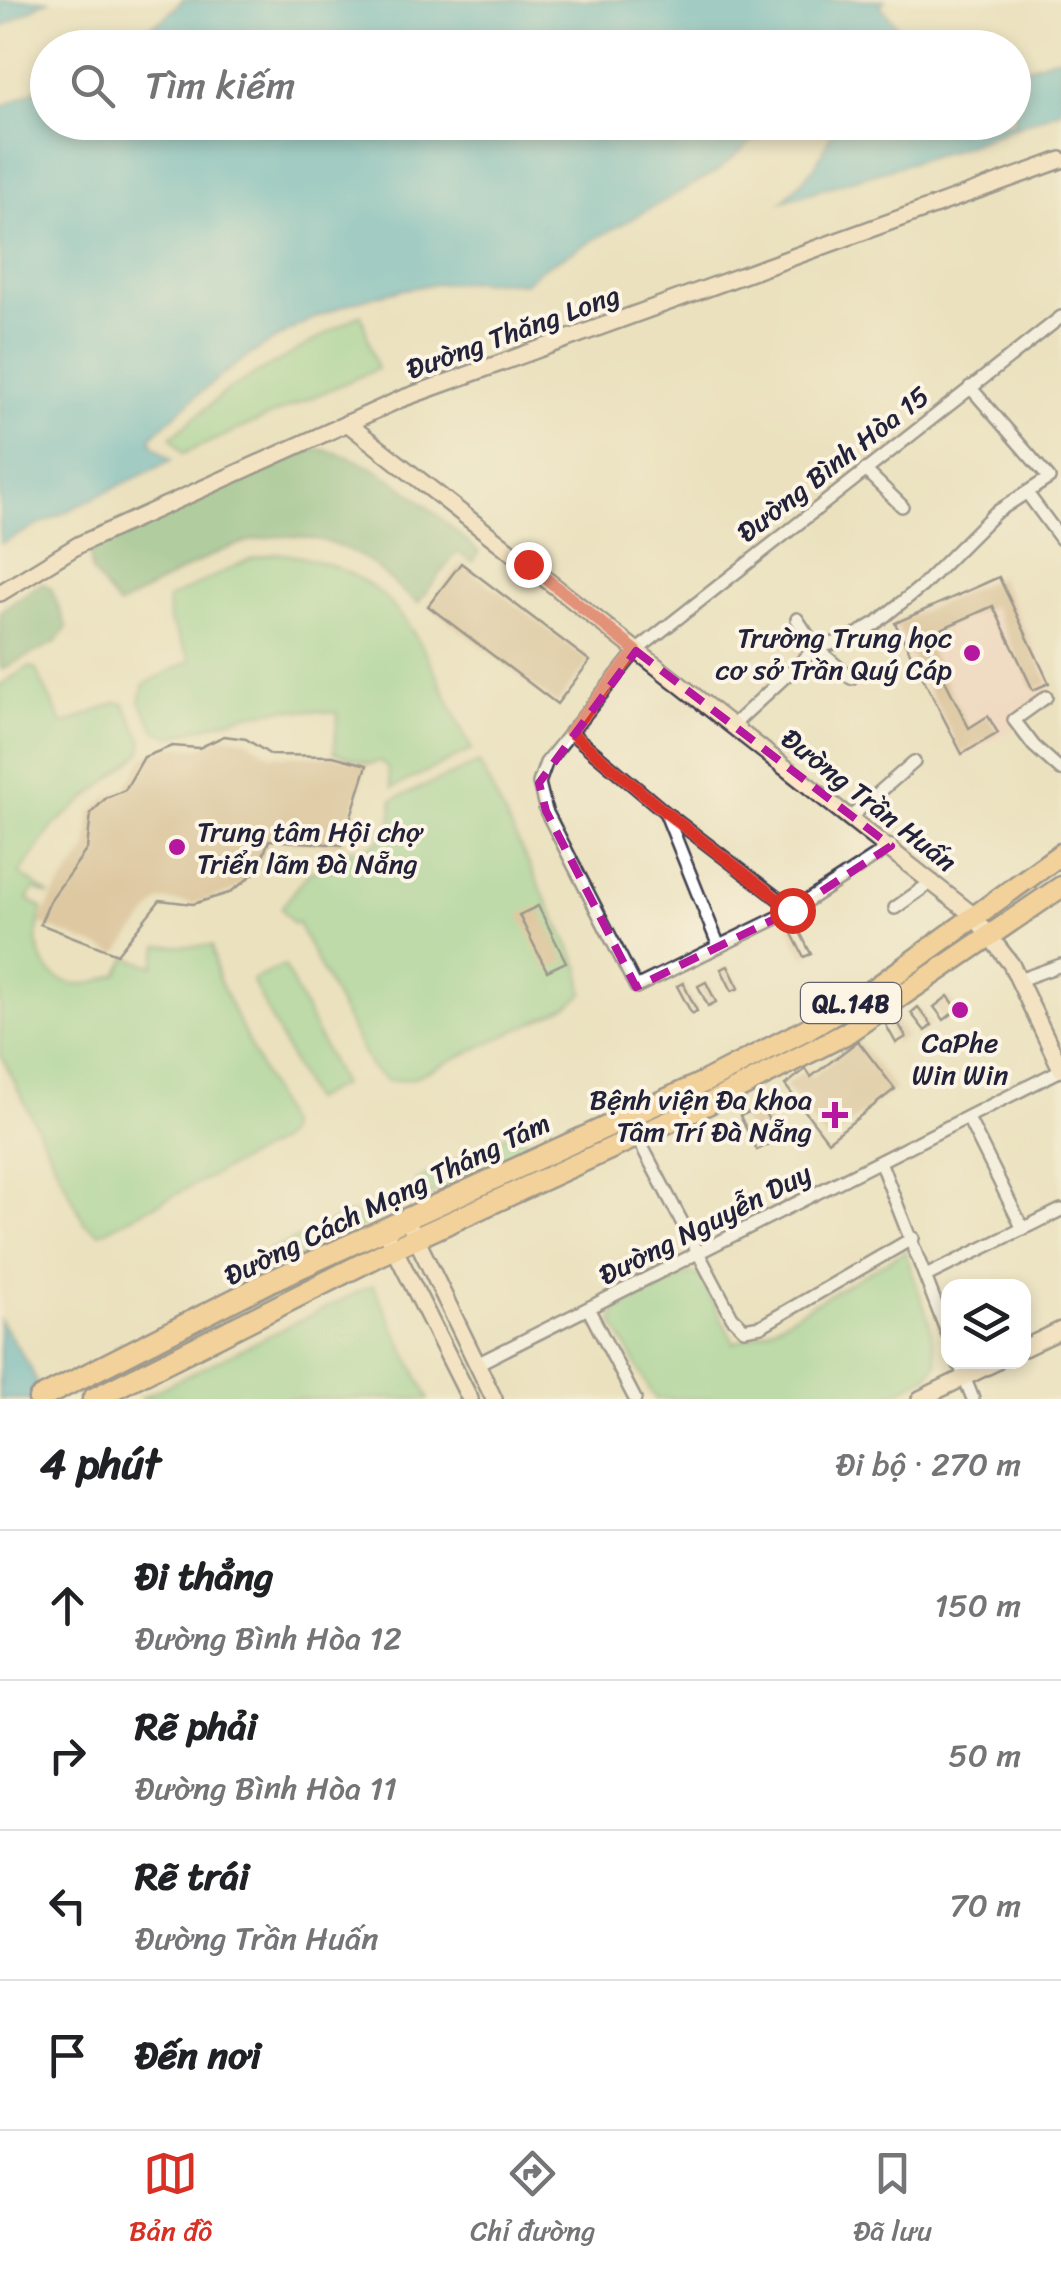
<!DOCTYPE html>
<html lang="vi">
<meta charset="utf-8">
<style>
:root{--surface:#fff;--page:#f2f2f2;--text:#202124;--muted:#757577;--line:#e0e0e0;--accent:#d93025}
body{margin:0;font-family:Sriracha,sans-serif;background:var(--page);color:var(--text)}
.controls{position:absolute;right:30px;bottom:30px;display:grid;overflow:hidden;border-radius:20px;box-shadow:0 5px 15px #0003}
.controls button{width:90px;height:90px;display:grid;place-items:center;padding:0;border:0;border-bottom:2px solid var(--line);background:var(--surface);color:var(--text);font:50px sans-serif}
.stop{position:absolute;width:30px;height:30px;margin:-22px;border:8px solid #d93025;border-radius:50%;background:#fff}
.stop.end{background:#d93025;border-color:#fff;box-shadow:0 2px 10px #0008}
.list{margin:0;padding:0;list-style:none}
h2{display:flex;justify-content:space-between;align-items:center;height:130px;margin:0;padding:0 40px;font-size:42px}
h2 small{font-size:32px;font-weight:400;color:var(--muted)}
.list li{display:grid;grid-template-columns:65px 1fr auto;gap:30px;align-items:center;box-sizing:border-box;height:150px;padding:0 40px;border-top:2px solid var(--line)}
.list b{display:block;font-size:38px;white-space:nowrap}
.list p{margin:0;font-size:32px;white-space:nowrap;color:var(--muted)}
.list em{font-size:32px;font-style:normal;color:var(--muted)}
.icon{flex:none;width:55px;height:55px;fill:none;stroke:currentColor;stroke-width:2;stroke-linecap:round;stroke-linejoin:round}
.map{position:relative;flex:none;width:1061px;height:1399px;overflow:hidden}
.search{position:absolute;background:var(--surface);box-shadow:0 5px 15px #0003;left:30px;right:30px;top:30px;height:110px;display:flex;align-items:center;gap:25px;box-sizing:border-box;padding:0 35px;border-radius:55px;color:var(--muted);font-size:38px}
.sheet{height:730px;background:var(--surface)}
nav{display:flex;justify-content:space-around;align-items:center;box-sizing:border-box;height:140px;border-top:2px solid var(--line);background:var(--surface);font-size:28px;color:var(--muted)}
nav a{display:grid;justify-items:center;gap:5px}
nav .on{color:var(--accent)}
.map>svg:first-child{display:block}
</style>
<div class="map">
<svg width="1061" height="1399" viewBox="0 0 1061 1399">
<rect width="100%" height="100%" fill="#fcf5e5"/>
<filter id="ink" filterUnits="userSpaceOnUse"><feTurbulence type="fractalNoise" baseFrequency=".01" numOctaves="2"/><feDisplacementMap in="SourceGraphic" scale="20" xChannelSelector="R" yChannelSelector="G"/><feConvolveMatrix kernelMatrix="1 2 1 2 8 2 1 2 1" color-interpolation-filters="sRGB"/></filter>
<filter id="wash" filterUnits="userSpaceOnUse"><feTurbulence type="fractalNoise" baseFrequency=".0048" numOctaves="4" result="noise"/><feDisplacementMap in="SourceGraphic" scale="40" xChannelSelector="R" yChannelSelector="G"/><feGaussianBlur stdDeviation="2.25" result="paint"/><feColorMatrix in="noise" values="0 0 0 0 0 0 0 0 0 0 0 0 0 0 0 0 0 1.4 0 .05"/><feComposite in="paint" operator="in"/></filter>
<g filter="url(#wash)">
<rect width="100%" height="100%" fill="#ebe1bf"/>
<path fill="#f6d1c5" d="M1000,574L1053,683L1044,695L1010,715L1017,727L962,759L890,623Z"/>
<g fill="#85d08d" stroke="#547964" stroke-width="2.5">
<path d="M361,314L377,369L183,454L171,437L229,389Z"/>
<path d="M278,553C407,570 421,648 472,750L392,788L387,767L380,761L370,764L334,752L338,713L284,709L248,714L171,737L156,731L140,702L143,685L191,660L169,620L168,599L250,559Z"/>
<path d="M29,667L35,668L63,725L117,702L124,704L143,741L141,753L54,825L20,874L50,895L34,889L28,899L43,909C30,939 39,981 78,984C92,985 106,978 118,974L127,958L154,966L159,946H212L218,978L287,1125L286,1135L278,1142L100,1233L85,1224L0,1053V685Z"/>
<path d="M479,763L580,968L583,994L567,1007L411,1079L388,1081L371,1068L297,922L293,924L281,908L311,870L330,871L339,849C374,854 395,836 392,800Z"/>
<path d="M284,965L342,1085L311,1100L252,980Z"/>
<path d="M513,1132L534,1144L416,1201V1180Z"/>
<path d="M351,1213L370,1222L253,1282L260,1256Z"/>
<path d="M905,1251L929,1321L937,1364L927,1377L882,1399H655L613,1322L615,1311L690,1273L700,1275L734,1343L764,1332Z"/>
<path d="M373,1285L429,1399H139Z"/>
</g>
<g fill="#6cb278" stroke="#476a5a" stroke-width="2.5">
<path d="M312,448C380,456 429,509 479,552L472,562L457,552L418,603C399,591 384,571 365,559C270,502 202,563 118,606L92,572L90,549Z"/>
<path d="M42,583L51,588L67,628L56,642L0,670V611Z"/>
</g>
<g fill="#49b1c8" stroke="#366a82" stroke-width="2.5">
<path d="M0,0H48L0,28Z"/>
<path d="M183,0H885L880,5L915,47H112L163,19Z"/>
<path d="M1061,56V110L959,148L783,201L815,166L837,123L1014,122V71Z"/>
<path d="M47,84L48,122L774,123L716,172L541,269L525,283C366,271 263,330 152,436V444L172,460L0,544V108Z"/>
<path d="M0,1320L31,1368L42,1399H0Z"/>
</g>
<g id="blocks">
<g fill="#cda97e">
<path d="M461,563L590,661L557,704L428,606Z"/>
<path d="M999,577L1049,683L1033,690L993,606L923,637L969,728L988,716L998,733L962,754L895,623Z"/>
<path d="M224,736L246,739L271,755L333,756L367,765L342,845L269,840L258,869L244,882L229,893L193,904L160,900L117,954L40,924L51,899L87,849L91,813L106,798L125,790L144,757L172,746L199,748Z"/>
<path d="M538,906L566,962L547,971L519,915Z"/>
<path d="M796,924L811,954L804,957L789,928Z"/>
<path d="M728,966L739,988L732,991L721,969Z"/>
<path d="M706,982L716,1002L708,1006L698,986Z"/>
<path d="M683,983L697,1011L692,1014L677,986Z"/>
<path d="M948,996L958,1009L944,1020L934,1007Z"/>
<path d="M918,1007L932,1025L925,1031L911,1013Z"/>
<path d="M896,1019L906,1037L896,1043L886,1025Z"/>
<path d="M858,1041L895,1089L828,1141L785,1085L806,1069L811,1077Z"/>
<path d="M762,1106L778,1140L757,1150L740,1116Z"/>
</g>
</g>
</g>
<g filter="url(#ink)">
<use href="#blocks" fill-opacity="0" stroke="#403f4f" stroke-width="2.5"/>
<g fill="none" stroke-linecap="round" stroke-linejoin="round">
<defs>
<g id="street">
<path d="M865,470L902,506"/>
<path d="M1027,493L1061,539"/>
<path d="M816,648L849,639L876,623L922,586L995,513L1049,478L970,387"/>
<path d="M816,648L851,678"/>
<path d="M1046,697L1014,720L1034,746L1061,770"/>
<path d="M733,725L816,648L797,619"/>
<path d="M570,732L665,812L793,910"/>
<path d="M666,814L718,944"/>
<path d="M852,816L914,762"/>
<path d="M891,846L793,910L636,987L546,811L539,783L546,763L636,651L1061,317"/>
<path d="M895,908L933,881"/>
<path d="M1019,980L1061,965"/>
<path d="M968,1118L1023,1229"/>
<path d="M636,1135L732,1317L744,1329L761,1326L913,1238"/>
<path d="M881,1164L948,1335"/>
<path d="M928,1275L1061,1210"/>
<path d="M589,1310L635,1399"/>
<path d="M958,1362L973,1399"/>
<path d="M477,1364L1061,1070"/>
</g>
<g id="secondary">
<path d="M347,423L973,915L1011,964L1061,1069"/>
<path d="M0,593L80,544L401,399L1061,160"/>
<path d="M412,1230L494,1399"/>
<path d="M390,1240L470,1399"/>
<path d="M1024,1348L1061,1330"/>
<path d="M920,1399L996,1362"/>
</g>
<g id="highway">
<path d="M39,1399L269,1282L704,1082L809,1028L873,990L1061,854"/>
<path d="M93,1399L394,1248L712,1102L845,1034L1061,887"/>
</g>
</defs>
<use href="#street" stroke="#403f4f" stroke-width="16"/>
<use href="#secondary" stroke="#403f4f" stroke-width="20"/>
<use href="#highway" stroke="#403f4f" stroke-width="25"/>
<use href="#street" stroke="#fff" stroke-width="11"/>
<use href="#secondary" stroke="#fde5c5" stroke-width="15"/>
<use href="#highway" stroke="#fbbd6e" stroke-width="20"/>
</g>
</g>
<g fill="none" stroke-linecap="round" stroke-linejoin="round" filter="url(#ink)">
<path stroke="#d93025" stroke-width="12" d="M528,564L636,651L570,732L665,812L792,910"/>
</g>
<path d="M0 0H1061V1399H0ZM636,651L891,846L793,910L636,987L546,811L539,783Z" fill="#ebe1bf" fill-opacity=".55" fill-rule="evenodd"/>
<path fill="none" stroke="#b5179e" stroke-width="8" stroke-dasharray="20 12" stroke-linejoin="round" d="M636,651L891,846L793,910L636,987L546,811L539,783Z"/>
<g fill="#b5179e" stroke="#fcf5e5" stroke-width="4">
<circle cx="972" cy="653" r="10"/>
<circle cx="177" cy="847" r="10"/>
<circle cx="960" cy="1010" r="10"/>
<path d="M830 1100h10v10h10v10h-10v10h-10v-10h-10v-10h10z"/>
</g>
<g text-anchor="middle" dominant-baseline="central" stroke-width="8" stroke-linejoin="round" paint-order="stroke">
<rect fill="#fcf5e5" stroke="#63616e" stroke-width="2.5" x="801" y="983" width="100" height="40" rx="8"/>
<g font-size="25" font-weight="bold" fill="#22223b">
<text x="851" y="1003">QL.14B</text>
</g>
<g font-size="28" fill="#22223b" stroke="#fcf5e5">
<text transform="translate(513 332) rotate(-20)">Đường Thăng Long</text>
<text transform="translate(833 464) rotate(-38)">Đường Bình Hòa 15</text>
<text transform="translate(869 800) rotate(38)">Đường Trần Huấn</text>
<text transform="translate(387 1199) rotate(-26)">Đường Cách Mạng Tháng Tám</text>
<text transform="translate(705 1224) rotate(-27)">Đường Nguyễn Duy</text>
</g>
<g font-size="28" fill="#22223b" stroke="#fcf5e5" text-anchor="end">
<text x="952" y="637">Trường Trung học<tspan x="952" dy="32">cơ sở Trần Quý Cáp</tspan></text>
<text x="197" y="831" text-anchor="start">Trung tâm Hội chợ<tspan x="197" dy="32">Triển lãm Đà Nẵng</tspan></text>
<text x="960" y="1042" text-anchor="middle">CaPhe<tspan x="960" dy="32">Win Win</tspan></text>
<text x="812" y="1099">Bệnh viện Đa khoa<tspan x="812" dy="32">Tâm Trí Đà Nẵng</tspan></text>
</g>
</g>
</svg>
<div class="controls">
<button><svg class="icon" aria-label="layers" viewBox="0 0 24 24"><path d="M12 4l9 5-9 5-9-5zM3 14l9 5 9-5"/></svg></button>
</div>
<div class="stop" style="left:792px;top:910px"></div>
<div class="stop end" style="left:528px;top:564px"></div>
<div class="search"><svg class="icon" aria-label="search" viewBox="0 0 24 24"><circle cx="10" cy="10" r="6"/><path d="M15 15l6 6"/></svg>Tìm kiếm</div>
</div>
<section class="sheet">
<h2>4 phút<small>Đi bộ · 270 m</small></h2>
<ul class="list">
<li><svg class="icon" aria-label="ahead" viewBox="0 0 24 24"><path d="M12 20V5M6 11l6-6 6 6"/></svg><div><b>Đi thẳng</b><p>Đường Bình Hòa 12</p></div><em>150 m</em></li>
<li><svg class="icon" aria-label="right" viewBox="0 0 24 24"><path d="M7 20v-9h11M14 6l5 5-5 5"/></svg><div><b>Rẽ phải</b><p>Đường Bình Hòa 11</p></div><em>50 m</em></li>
<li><svg class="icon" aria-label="left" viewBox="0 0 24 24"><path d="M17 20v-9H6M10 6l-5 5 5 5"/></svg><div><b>Rẽ trái</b><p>Đường Trần Huấn</p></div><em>70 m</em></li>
<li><svg class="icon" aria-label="arrive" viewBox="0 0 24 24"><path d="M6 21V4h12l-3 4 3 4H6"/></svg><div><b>Đến nơi</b></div></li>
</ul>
</section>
<nav>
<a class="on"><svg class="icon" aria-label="map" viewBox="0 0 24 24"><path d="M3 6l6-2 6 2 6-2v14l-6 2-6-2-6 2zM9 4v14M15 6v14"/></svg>Bản đồ</a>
<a><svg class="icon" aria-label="directions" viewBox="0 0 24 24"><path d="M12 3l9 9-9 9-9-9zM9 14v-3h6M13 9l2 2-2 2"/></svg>Chỉ đường</a>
<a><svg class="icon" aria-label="saved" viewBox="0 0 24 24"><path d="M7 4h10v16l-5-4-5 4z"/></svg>Đã lưu</a>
</nav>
